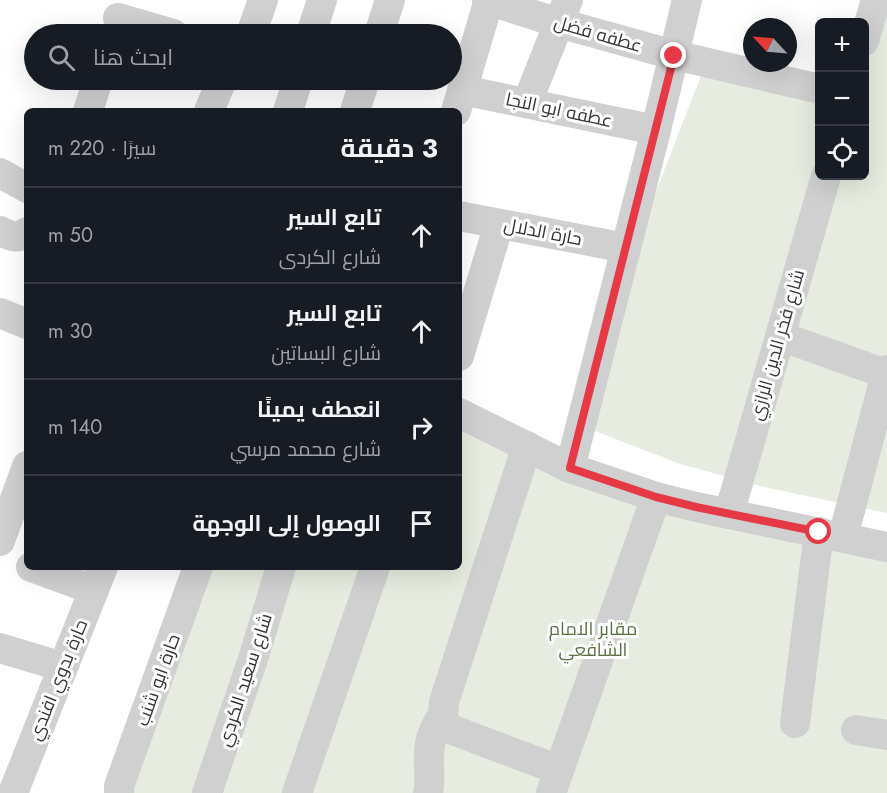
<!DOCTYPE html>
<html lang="ar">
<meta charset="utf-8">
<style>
:root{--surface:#171b24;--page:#242831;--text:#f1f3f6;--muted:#9ea1a6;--line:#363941}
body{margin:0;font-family:Jost,Cairo,sans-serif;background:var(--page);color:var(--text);direction:rtl}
.controls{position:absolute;right:18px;top:18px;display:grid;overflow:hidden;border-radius:9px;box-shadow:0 6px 24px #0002}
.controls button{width:54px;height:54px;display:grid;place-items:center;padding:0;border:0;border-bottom:2px solid var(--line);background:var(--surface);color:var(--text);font:30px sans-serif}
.compass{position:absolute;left:743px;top:18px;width:54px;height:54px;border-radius:50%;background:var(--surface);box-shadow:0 6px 24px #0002;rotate:296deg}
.stop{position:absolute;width:18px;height:18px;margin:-14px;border:4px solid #e63946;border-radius:50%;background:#fff}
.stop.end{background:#e63946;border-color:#fff;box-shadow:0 2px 6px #0008}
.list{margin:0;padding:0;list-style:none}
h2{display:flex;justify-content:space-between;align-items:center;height:78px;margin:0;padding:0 24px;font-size:26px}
h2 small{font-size:20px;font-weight:400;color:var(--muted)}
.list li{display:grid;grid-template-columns:39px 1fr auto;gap:18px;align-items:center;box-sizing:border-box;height:96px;padding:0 24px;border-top:2px solid var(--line)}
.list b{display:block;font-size:22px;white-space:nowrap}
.list p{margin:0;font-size:20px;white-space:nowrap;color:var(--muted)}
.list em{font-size:20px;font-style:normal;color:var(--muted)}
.icon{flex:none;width:33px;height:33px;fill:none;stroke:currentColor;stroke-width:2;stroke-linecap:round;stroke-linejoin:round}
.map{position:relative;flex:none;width:887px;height:793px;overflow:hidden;direction:ltr}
.search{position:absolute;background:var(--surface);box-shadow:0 6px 24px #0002;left:24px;top:24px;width:438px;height:66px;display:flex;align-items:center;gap:15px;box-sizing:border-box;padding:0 21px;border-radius:33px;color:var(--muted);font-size:22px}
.panel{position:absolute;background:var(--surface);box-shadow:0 6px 24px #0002;left:24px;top:108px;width:438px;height:462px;border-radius:9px;direction:rtl}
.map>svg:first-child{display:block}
</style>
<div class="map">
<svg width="887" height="793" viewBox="0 0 887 793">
<rect width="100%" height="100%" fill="#fff"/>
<g fill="#e6ecdf">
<path d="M887,0V513L764,487L680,464L567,420L711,50L819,81L820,176H864L865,51Z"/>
<path d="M459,416L579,476L887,551V793H118L194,567H459Z"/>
</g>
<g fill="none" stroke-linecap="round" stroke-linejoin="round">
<g stroke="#d0d0d0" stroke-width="30">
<path d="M487,0L559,23L674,55L820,89"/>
<path d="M118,18L173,34"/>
<path d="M251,34L263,0"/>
<path d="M311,34L322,0"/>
<path d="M379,34L390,0"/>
<path d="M864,41L876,0"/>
<path d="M462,90L656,130"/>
<path d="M527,103L568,0"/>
<path d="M88,111L98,80"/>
<path d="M209,111L222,80"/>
<path d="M288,111L298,80"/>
<path d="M355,111L365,80"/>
<path d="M456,111L489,0"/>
<path d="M0,173L27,188"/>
<path d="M459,216L626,248"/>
<path d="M0,231C11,236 16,240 27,232"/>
<path d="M0,313L27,324"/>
<path d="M780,336L886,374"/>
<path d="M459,356L499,224"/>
<path d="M459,413L570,468L656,497L696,507L887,547"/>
<path d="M527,446L444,702L443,714L445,724L453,730L559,770"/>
<path d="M570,468L656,130L687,0"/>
<path d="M729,514L826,176"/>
<path d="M843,537L887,370"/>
<path d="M0,541L27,466"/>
<path d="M31,567L94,590"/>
<path d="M0,648L63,667"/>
<path d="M795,723L819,532"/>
<path d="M856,730L887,735"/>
<path d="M13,793L103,567"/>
<path d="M119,793V786L198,567"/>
<path d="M207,793L254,656L281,567"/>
<path d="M297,793L375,567"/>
<path d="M428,793C431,780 428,768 429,755C429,739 435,727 443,714"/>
<path d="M551,793L656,497"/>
</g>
</g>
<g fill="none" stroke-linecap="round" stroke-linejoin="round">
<path stroke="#e63946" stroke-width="8" d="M674,56L570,468L656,497L696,507L819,532"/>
</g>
<g text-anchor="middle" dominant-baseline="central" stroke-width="6" stroke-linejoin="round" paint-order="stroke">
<g font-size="18" fill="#333" stroke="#fff">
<text transform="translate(598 34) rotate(16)">عطفه فضل</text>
<text transform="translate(559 110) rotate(12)">عطفه ابو النجا</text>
<text transform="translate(543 232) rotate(11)">حارة الدلال</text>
<text transform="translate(777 345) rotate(-74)">شارع فخر الدين الرازي</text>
<text transform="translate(58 680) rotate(-68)">حارة بدوي افندي</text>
<text transform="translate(158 680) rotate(-70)">حارة ابو شنب</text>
<text transform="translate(245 680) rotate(-72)">شارع سعيد الكردي</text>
</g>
<g font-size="18" fill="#56703f" stroke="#fff">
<text x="593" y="629">مقابر الامام<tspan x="593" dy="21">الشافعي</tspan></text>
</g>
</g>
</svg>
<div class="controls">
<button>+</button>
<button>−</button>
<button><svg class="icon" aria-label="locate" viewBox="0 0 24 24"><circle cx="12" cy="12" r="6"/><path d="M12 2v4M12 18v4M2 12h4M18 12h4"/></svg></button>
</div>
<svg class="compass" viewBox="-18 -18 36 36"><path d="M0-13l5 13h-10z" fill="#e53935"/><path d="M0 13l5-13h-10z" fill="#9ea1a6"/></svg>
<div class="stop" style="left:819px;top:532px"></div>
<div class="stop end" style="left:674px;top:56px"></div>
<div class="search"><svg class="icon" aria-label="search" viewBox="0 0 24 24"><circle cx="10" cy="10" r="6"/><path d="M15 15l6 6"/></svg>ابحث هنا</div>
<section class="panel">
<h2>3 دقيقة<small>سيرًا · 220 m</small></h2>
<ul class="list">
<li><svg class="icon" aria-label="ahead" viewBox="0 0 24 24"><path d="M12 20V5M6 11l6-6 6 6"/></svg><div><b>تابع السير</b><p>شارع الكردى</p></div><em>50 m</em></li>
<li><svg class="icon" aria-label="ahead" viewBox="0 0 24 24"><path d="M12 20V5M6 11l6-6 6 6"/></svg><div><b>تابع السير</b><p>شارع البساتين</p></div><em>30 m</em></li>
<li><svg class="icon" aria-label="right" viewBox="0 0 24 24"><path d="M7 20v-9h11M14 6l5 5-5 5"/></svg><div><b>انعطف يمينًا</b><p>شارع محمد مرسي</p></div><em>140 m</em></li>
<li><svg class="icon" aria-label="arrive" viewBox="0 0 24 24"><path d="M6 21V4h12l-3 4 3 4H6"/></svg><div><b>الوصول إلى الوجهة</b></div></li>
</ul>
</section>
</div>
